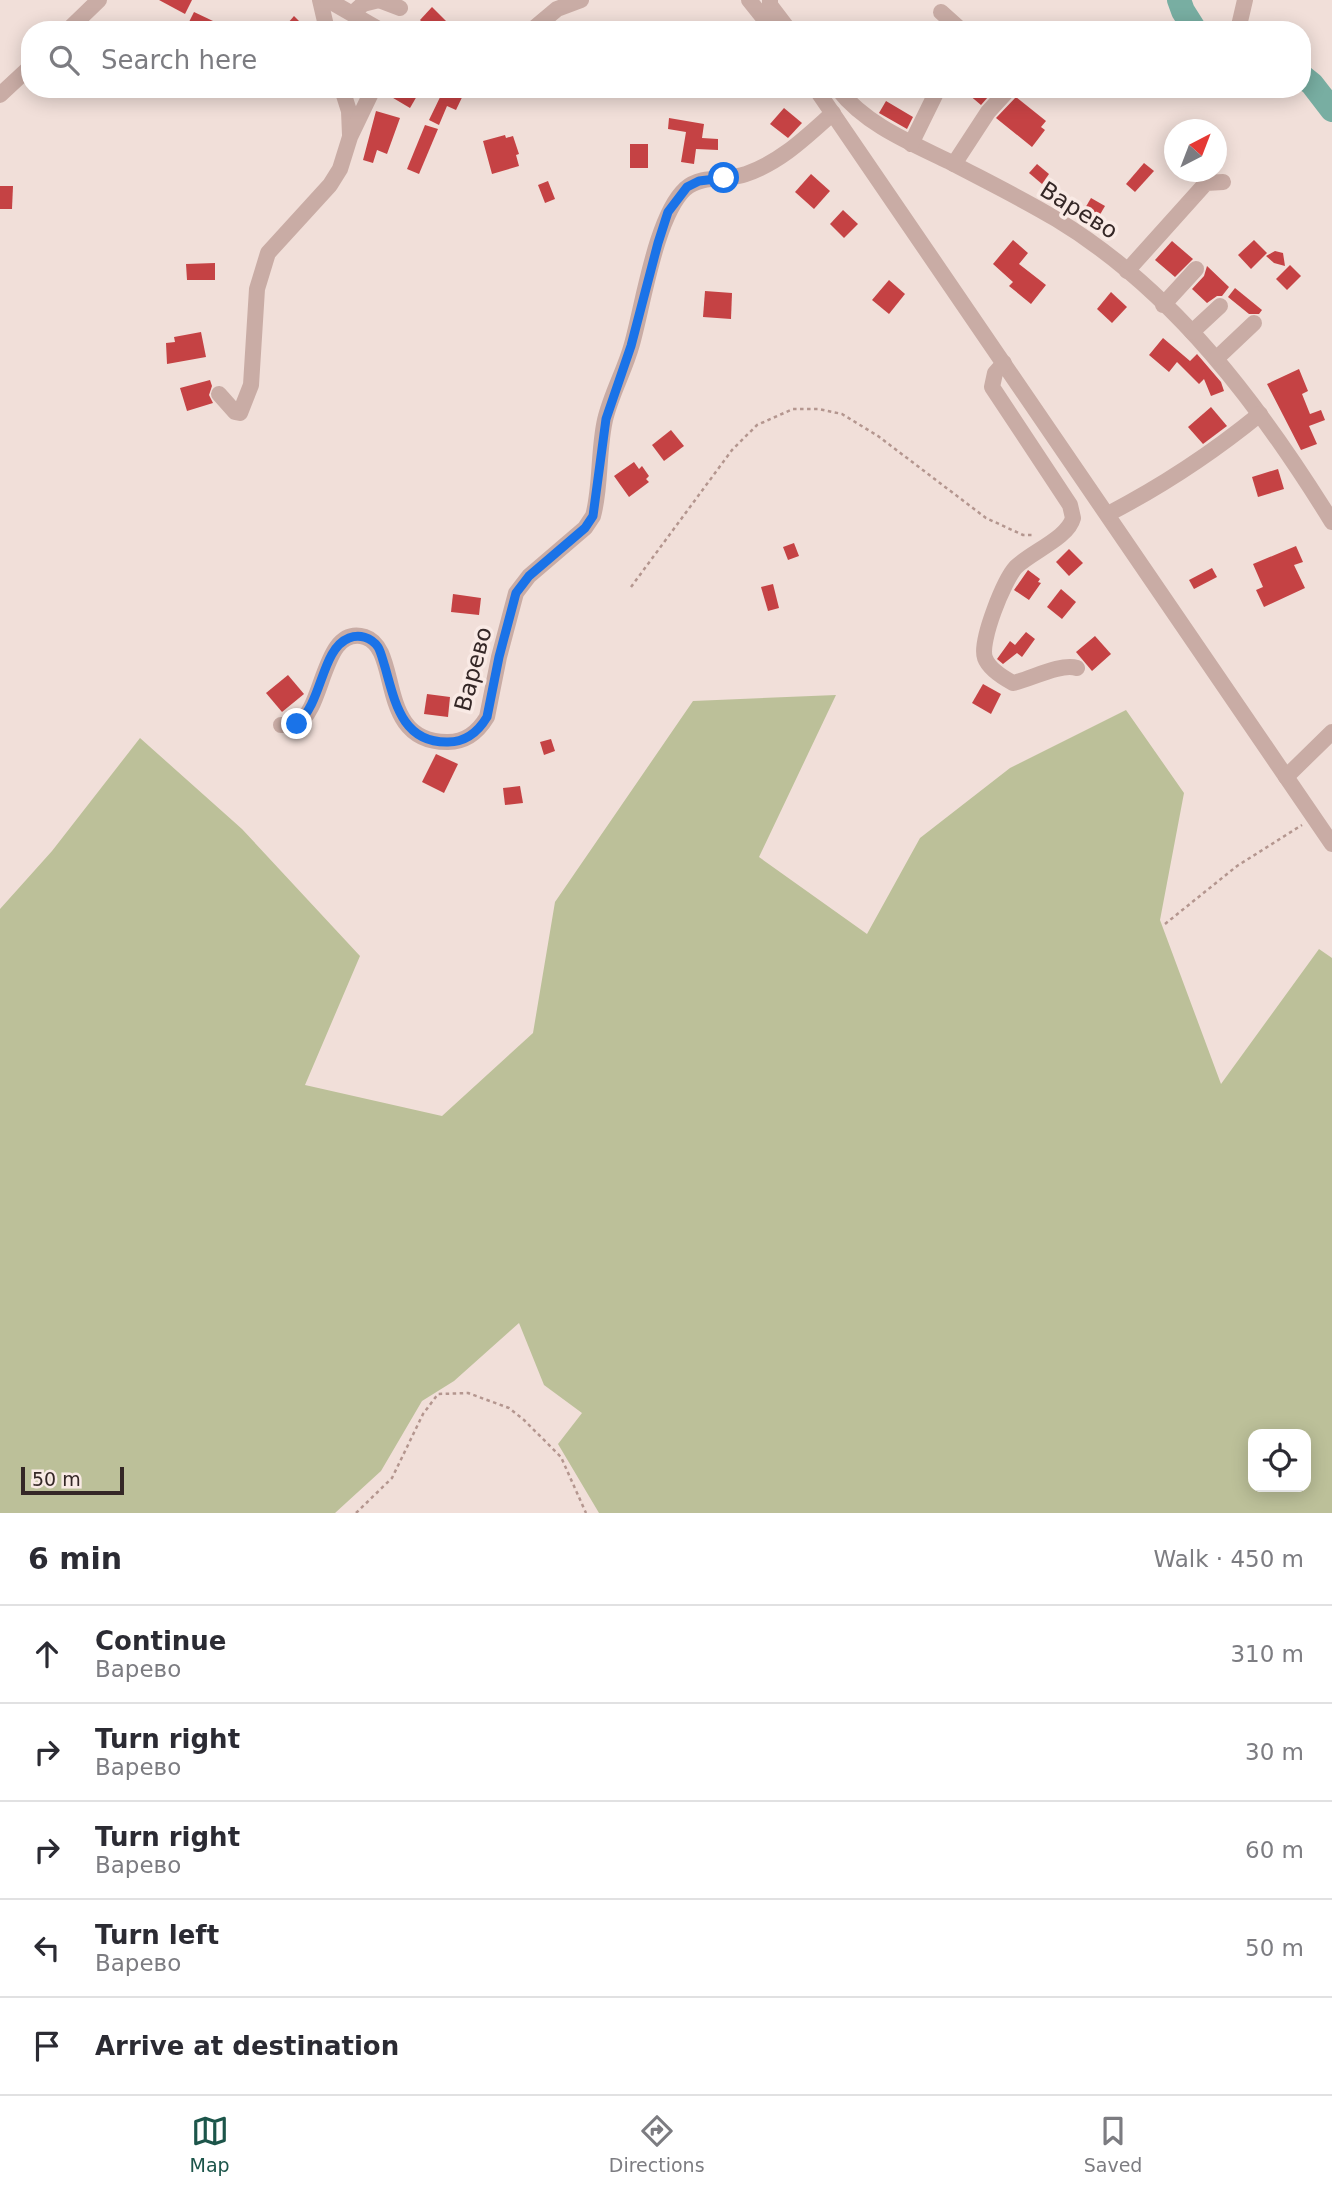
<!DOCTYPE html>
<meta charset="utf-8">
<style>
:root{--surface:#fff;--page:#f2f2f3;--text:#2b2b33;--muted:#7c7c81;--line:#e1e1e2;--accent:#1c554a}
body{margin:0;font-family:"DejaVu Sans",sans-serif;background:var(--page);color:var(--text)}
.controls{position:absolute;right:21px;bottom:21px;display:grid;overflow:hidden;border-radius:14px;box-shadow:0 4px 18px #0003}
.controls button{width:63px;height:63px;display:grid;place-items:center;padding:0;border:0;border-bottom:2px solid var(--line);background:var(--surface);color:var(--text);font:35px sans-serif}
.compass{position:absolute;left:1164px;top:119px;width:63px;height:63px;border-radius:50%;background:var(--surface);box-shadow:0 4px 18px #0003;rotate:42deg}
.scale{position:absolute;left:21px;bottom:18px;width:103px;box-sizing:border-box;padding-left:7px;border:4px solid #342726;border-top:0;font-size:19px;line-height:24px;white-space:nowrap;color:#342726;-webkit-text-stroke:5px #f9eae5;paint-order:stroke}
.stop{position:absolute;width:21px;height:21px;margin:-16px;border:5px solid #1a73e8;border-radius:50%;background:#fff}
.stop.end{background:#1a73e8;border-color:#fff;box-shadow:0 2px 7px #0008}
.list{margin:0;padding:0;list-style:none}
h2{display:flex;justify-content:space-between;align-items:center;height:91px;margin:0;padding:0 28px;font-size:30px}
h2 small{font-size:23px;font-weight:400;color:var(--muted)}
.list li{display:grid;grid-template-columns:46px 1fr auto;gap:21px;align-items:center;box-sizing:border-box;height:98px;padding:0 28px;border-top:2px solid var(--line)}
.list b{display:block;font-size:26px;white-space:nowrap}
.list p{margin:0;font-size:23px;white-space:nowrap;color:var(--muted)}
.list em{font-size:23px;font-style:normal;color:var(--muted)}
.icon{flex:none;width:38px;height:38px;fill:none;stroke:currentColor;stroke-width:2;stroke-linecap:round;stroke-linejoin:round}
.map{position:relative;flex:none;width:1332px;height:1513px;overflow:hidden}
.search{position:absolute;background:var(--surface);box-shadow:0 4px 18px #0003;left:21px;right:21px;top:21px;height:77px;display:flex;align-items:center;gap:18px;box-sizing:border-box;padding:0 24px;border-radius:28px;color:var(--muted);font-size:26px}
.sheet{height:581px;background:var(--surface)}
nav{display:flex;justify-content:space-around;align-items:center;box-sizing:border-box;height:98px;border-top:2px solid var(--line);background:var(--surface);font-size:19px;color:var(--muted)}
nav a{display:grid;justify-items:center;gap:4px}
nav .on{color:var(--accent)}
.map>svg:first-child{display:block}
</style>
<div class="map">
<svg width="1332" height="1513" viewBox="0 0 1332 1513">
<rect width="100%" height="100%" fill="#f1dfd9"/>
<path fill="#bcc099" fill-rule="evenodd" d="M836,695L759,857L867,934L920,838L1010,768L1126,710L1184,793L1160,920L1221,1084L1319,949L1332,958V1513H599L558,1444L582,1413L544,1385L519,1323L454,1381L422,1401L381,1471L335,1513H0V909L52,851L140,738L242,829L360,956L305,1085L442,1116L533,1033L555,902L693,701ZM1253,1434H1306V1487H1253Z"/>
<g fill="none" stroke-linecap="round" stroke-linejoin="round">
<g stroke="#78aea2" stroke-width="24">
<path d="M1179,0L1183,11L1195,30"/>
<path d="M1302,76L1312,84L1332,110"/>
</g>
</g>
<g fill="#c54244">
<path d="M159,0H192L185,14Z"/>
<path d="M432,7L455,30H430L420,20Z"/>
<path d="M194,12L232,30H199L188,24Z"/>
<path d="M294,16L308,30H282Z"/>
<path d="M383,89H421L410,108L383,92Z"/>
<path d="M444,89H466L456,110L447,106L439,125L429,120Z"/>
<path d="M962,89H995L981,105Z"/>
<path d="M1016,97L1046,121L1041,127L1045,130L1032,147L996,118Z"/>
<path d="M886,101L913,117L907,129L879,113Z"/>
<path d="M784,108L802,123L788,138L770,124Z"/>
<path d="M376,111L400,118L387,154L377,150L373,163L363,160Z"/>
<path d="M669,118L704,124L702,138L718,139V150L696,149L694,164L681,162L686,132L668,129Z"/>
<path d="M425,125L438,129L419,174L407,169Z"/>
<path d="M505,135L506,138L513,136L519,154L516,155L519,166L492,174L483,141Z"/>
<rect x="630" y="144" width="18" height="24"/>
<path d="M1144,163L1154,171L1135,192L1126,184Z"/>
<path d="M1037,164L1049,174L1042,184L1029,173Z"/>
<path d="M811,174L830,191L814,209L795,192Z"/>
<path d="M548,181L555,199L545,203L538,185Z"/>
<path d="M0,186H13L12,209H0Z"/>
<path d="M1091,198L1105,206L1095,223L1081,215Z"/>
<path d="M843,210L858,224L844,238L830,224Z"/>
<path d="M1013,240L1028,253L1019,264L1046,285L1031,304L1009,286L1013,282L993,264Z"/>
<path d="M1254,240L1267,253L1251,269L1238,255Z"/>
<path d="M1172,241L1193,259L1175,277L1155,260Z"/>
<path d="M1275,251L1283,253L1285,266L1274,263L1266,256Z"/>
<path d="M215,263V280H187L186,264Z"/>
<path d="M1290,265L1301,276L1287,290L1276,279Z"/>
<path d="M1207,266L1229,287L1222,296H1217L1207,303L1192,289L1204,276Z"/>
<path d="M889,280L905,294L889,314L872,300Z"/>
<path d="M1235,288L1262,310L1259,314H1249L1228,297Z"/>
<path d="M705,291L732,293L731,319L703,317Z"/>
<path d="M1111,292L1127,307L1112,323L1097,309Z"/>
<path d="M201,332L206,357L167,364L166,343L175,342L174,337Z"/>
<path d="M1163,338L1190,361L1197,354L1221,382L1224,391L1211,396L1204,379L1199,384L1177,362L1169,372L1149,355Z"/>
<path d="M1299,369L1308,391L1302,394L1310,414L1321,410L1325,420L1309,426L1317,444L1301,450L1267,384Z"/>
<path d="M210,380L212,386L209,395L213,403L187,411L180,388Z"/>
<path d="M1211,407L1227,426L1203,444L1188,427Z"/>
<path d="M671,430L684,446L664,461L652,445Z"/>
<path d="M634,462L639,469L642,466L649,476L646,479L649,482L629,497L614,476Z"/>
<path d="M1278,469L1284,489L1258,497L1252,477Z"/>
<path d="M794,543L799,556L788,560L783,547Z"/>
<path d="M1296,546L1303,562L1294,565L1305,588L1264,607L1256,590L1263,587L1253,564Z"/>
<path d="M1069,549L1083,563L1069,576L1056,562Z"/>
<path d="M1212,568L1217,577L1194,589L1189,580Z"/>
<path d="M1028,570L1040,579L1038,582L1041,583L1029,600L1014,590Z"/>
<path d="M773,584L779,608L768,611L761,587Z"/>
<path d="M1061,589L1076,602L1062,619L1047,607Z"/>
<path d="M453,594L481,598L479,615L451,612Z"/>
<path d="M1026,632L1035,639L1022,657L1017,653L1003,664L997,659L1010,641L1015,645Z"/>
<path d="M1095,636L1111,654L1092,671L1076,652Z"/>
<path d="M288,675L304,694L282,712L266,693Z"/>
<path d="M983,684L1001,694L991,714L972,703Z"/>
<path d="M427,694L450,697L448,717L424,714Z"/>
<path d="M551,739L555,751L544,755L540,742Z"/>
<path d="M436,754L458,764L444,793L422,782Z"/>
<path d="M520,786L523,803L505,805L503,788Z"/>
</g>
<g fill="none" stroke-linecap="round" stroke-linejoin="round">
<g stroke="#b4968f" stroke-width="2.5" stroke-dasharray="3.5 3.5" stroke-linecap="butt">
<path d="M631,587L732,450L757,425L793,409H819L842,414L878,436L986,518L1023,535H1033"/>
<path d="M1165,924L1237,866L1302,825"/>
<path d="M356,1513L392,1478L423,1414L438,1394L468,1393L509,1408L524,1420L561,1457L586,1513"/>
</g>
<g stroke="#c9aca5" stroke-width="16">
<path d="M320,0L327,30"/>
<path d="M328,0L380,30"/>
<path d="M379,0L400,8"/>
<path d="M749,0L773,30"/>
<path d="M770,0V5L789,30"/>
<path d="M941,12L961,30"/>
<path d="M353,13L363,4L379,0"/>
<path d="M68,30L99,0"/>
<path d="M532,30L557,9L581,0"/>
<path d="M1238,30L1245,0"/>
<path d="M342,89L349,111L350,135"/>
<path d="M816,89L1332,844"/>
<path d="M838,89C865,124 909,142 948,161C984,180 1021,198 1056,219C1174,290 1261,407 1332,522"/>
<path d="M0,95L30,67"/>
<path d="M911,144L938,89"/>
<path d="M954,164L988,112L1009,89"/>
<path d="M1127,271L1206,183L1223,182"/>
<path d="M1163,305L1196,269"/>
<path d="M1192,332L1220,306"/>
<path d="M1217,358L1254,323"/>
<path d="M1004,363L995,373L992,387L1070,505L1073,518C1068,538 1031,552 1016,567C1004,580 979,642 985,658C989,669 1002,677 1013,683C1031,679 1060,663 1077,668"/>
<path d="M219,394L235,412L240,413L251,385L257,289L268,253L330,185L340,169L350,137L373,89"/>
<path d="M1108,514C1164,485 1211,454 1260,414"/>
<path d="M281,725C286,725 293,726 297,724C325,709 322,624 365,637C402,649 375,743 448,742C466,742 478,732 487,717L499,657L516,593L529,576L585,528L593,516C601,488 598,451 605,420C611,394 625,370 632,344C643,305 656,216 685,189C702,174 727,181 746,174C781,162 806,137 833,113"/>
<path d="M1286,777L1332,732"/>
</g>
</g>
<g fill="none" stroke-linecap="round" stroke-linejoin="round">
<path stroke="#1a73e8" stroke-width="9" d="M297,724C323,702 321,649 349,638C359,634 371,637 378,647C381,652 383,661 385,667C395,702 402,743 448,742C466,742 478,732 487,717L499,657L516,593L529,576L585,528L593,516L606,419L631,346L658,243L668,212L687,187L699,181L724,178"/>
</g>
<g text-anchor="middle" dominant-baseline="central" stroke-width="7" stroke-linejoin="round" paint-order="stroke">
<g font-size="23" fill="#342726" stroke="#f9eae5">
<text transform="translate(1079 210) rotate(32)">Варево</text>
<text transform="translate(473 669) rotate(-75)">Варево</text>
</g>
</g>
</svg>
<div class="controls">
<button><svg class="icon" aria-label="locate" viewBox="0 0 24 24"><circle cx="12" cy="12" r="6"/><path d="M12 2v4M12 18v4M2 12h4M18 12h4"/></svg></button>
</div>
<svg class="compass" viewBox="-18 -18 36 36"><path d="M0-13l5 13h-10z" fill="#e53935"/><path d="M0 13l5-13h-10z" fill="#7c7c81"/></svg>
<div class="scale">50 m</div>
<div class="stop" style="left:724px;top:178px"></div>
<div class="stop end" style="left:297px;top:724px"></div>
<div class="search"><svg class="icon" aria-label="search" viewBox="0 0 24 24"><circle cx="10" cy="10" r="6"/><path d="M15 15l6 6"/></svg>Search here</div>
</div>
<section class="sheet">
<h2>6 min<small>Walk · 450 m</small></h2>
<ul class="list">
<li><svg class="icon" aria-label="ahead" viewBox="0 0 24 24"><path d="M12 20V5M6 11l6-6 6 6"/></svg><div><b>Continue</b><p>Варево</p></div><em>310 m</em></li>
<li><svg class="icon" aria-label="right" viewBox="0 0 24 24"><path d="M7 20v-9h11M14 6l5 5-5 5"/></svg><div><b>Turn right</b><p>Варево</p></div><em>30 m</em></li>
<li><svg class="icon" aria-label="right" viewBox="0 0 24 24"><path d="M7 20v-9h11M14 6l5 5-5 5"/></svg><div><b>Turn right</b><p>Варево</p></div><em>60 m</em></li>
<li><svg class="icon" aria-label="left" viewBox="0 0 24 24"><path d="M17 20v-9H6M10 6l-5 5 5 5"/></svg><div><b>Turn left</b><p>Варево</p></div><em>50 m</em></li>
<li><svg class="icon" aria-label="arrive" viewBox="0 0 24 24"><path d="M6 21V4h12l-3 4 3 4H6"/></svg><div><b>Arrive at destination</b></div></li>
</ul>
</section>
<nav>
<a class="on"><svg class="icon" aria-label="map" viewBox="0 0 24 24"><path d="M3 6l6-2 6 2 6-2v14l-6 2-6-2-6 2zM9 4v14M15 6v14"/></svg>Map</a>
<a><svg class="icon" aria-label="directions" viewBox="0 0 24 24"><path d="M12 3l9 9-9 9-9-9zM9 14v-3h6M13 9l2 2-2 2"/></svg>Directions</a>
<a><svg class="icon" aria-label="saved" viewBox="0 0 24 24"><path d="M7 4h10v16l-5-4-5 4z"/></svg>Saved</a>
</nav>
